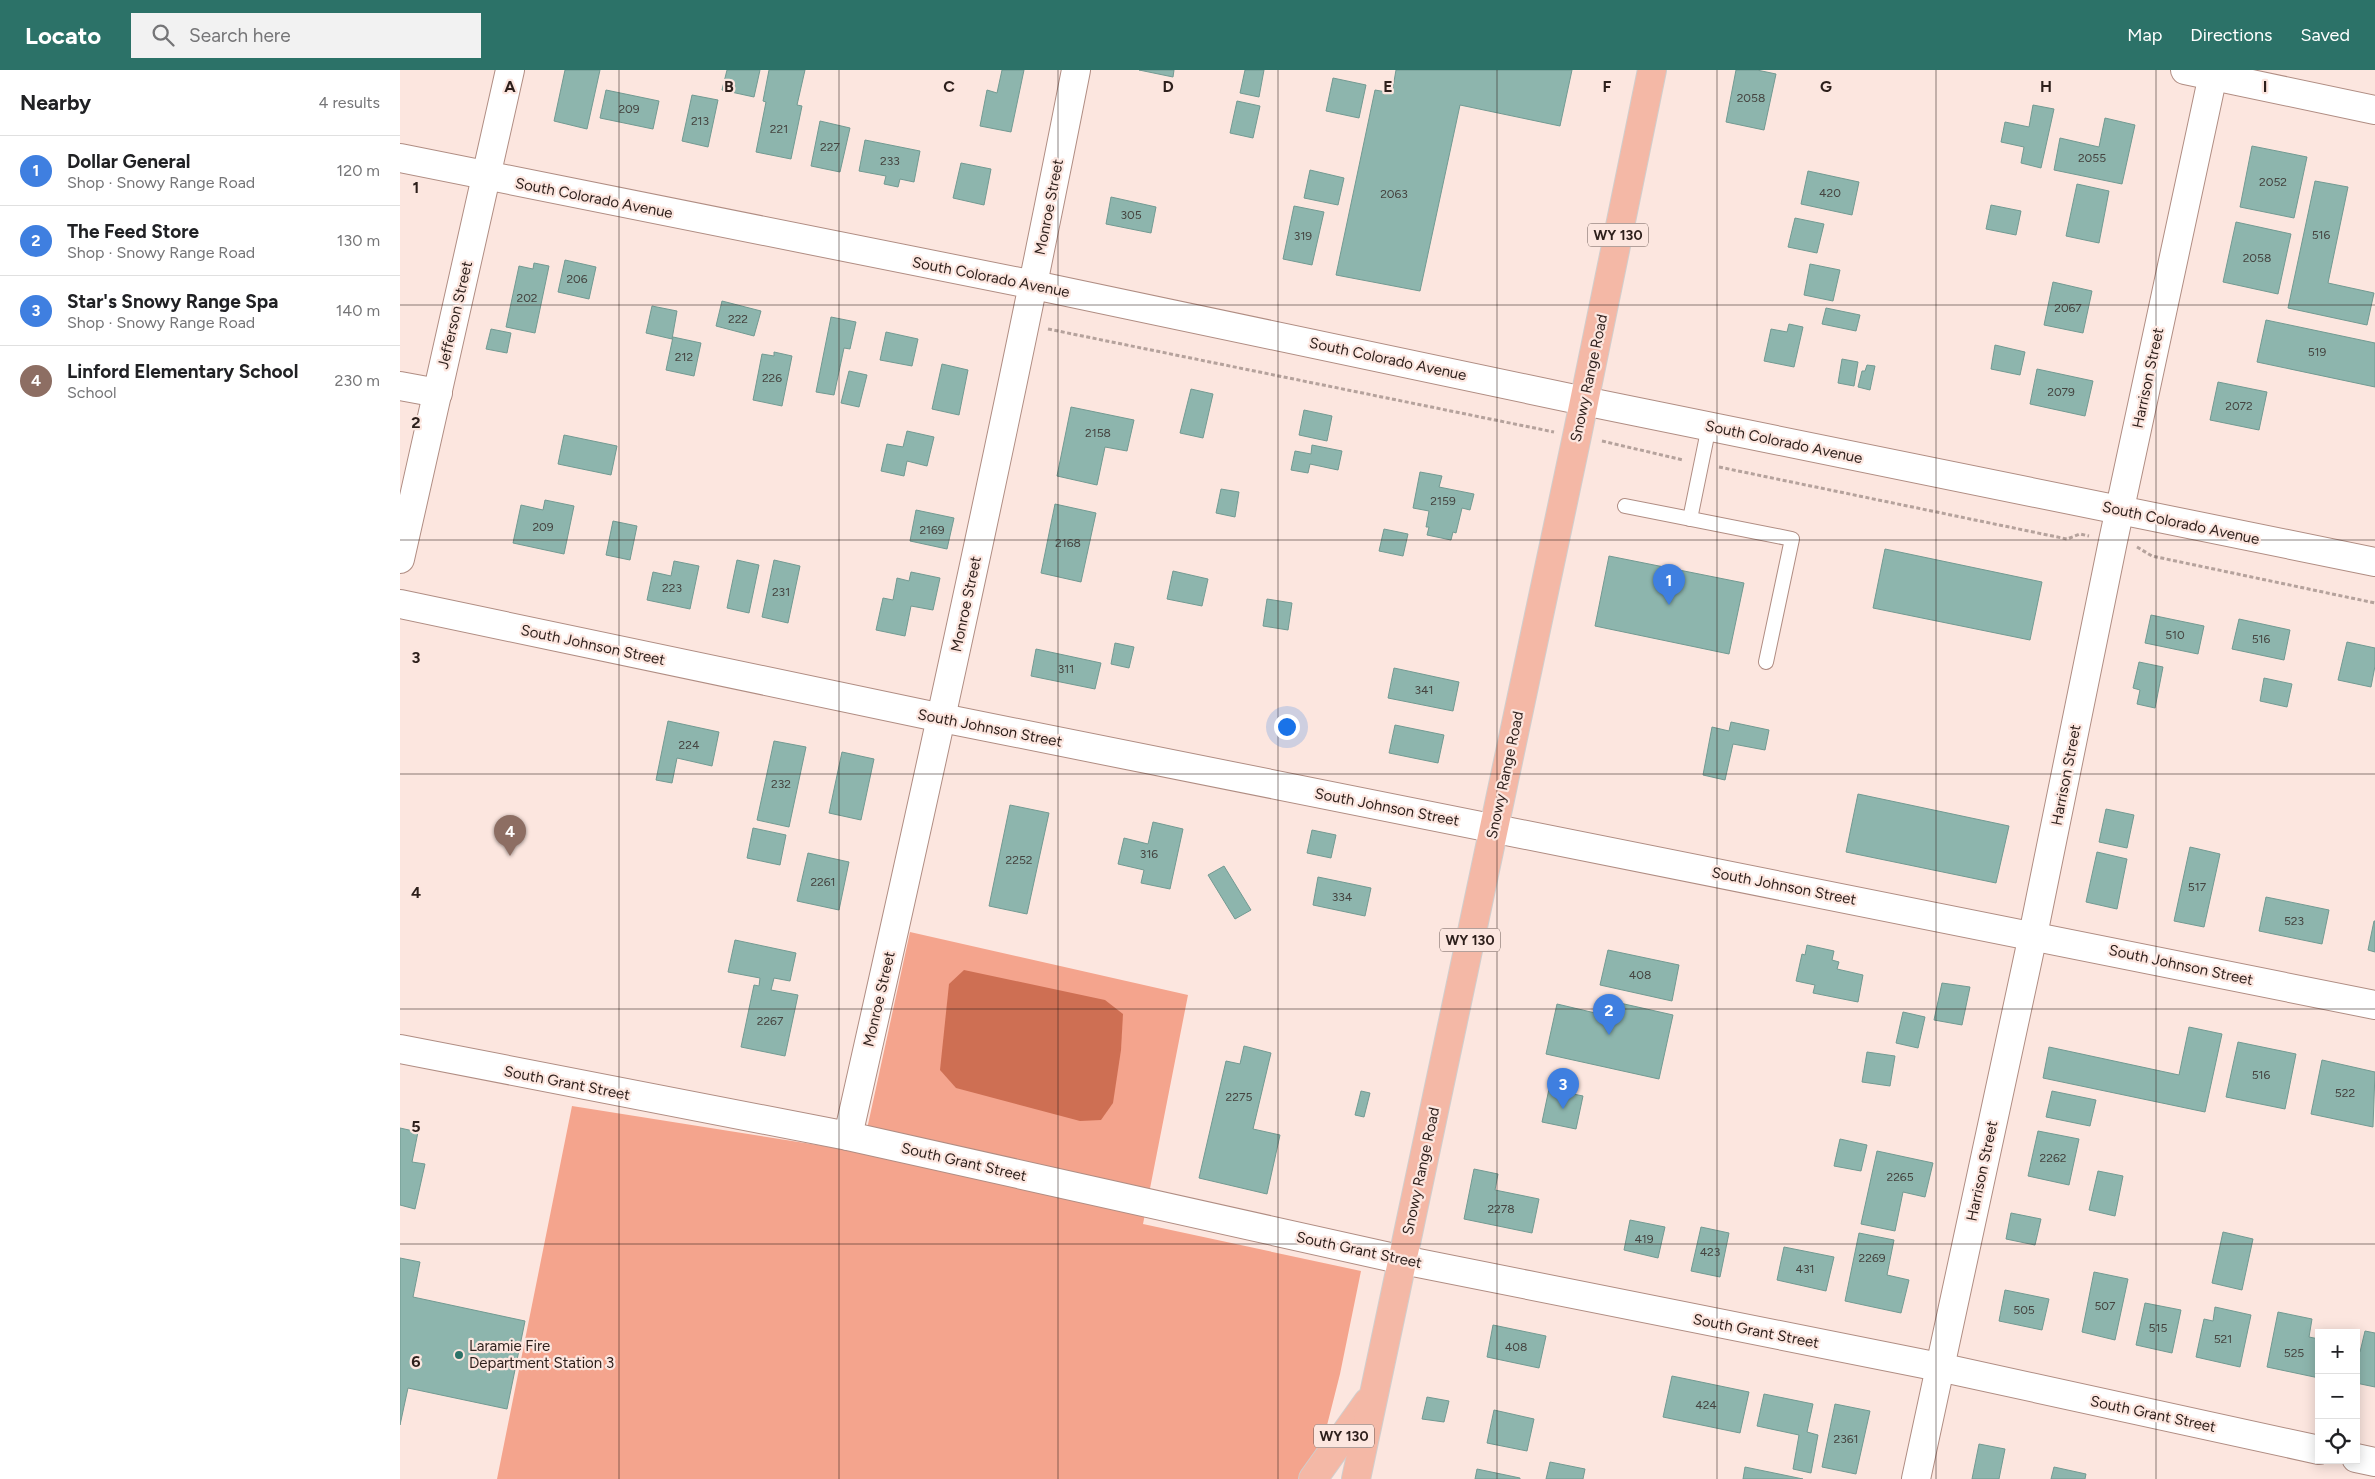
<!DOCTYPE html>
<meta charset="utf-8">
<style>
:root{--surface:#fff;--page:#f2f2f2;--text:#202124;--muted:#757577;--line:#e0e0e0;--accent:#2c7268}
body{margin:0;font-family:Figtree,sans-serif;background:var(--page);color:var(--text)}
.controls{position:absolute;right:15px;bottom:15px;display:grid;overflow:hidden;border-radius:0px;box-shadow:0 2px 12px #0003}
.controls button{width:45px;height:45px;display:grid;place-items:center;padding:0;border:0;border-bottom:1px solid var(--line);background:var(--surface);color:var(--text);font:25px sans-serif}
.you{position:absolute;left:886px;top:656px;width:18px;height:18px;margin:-12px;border:4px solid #fff;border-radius:50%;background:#1a73e8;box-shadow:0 0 0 8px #1a73e833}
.badge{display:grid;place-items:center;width:32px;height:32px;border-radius:50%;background:var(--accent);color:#fff;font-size:16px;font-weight:700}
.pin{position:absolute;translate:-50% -41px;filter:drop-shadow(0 1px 2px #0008)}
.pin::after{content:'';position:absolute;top:26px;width:18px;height:15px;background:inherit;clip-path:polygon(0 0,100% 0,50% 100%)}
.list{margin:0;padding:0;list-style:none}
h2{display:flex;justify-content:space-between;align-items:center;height:65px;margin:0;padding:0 20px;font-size:21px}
h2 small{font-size:16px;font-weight:400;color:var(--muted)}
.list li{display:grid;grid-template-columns:32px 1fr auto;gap:15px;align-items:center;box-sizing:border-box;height:70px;padding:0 20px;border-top:1px solid var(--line)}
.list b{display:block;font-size:19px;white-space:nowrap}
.list p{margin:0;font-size:16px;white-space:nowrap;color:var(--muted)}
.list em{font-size:16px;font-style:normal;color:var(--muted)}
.icon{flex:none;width:28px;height:28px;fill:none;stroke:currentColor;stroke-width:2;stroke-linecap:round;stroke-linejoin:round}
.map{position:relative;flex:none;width:1975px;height:1409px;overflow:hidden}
header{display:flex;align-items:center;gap:30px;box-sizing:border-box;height:70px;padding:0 25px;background:var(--accent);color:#fff}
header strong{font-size:24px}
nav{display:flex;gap:28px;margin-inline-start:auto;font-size:18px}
.search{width:350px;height:45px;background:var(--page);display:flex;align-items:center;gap:12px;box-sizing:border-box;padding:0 18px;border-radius:0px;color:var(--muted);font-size:19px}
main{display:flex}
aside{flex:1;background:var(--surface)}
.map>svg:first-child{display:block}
</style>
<header>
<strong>Locato</strong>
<div class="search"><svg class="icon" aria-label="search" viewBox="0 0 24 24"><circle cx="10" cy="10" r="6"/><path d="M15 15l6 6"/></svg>Search here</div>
<nav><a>Map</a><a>Directions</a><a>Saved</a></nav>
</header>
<main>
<aside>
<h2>Nearby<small>4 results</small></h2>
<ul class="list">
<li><span class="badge" style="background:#3f7fe0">1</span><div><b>Dollar General</b><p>Shop · Snowy Range Road</p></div><em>120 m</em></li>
<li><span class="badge" style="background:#3f7fe0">2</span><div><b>The Feed Store</b><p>Shop · Snowy Range Road</p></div><em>130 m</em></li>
<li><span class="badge" style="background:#3f7fe0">3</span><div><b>Star's Snowy Range Spa</b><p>Shop · Snowy Range Road</p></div><em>140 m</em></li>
<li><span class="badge" style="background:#8d6e63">4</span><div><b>Linford Elementary School</b><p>School</p></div><em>230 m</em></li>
</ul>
</aside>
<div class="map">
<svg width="1975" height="1409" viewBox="0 0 1975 1409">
<rect width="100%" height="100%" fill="#fce6df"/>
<path fill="#f4a48d" d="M510,862L788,925L743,1154L961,1201L940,1304L922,1375L901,1407L899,1409H97L172,1036L462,1082Z"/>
<path fill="#ce6f53" d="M564,900L705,930L723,944L721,980L713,1033L701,1050L680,1051L556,1018L540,1000L549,914Z"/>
<g fill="#8db5ad" stroke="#729a92">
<path d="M165,0H200L187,59L154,51Z"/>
<path d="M327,0H360L354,27L322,20Z"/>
<path d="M369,0H405L397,35L402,36L391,89L356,82L366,32L363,31Z"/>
<path d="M602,0H624L611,62L580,56L587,20L597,23Z"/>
<path d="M739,0H774L773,7Z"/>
<path d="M845,0H864L859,27L840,23Z"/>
<path d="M996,0H1172L1160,56L1060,35L1020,221L936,205L975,20L992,23Z"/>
<path d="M1336,0H1357L1376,4L1364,60L1326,52Z"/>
<path d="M933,8L966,15L959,48L926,41Z"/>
<path d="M206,20L259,31L253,59L200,48Z"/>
<path d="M292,25L318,30L308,77L282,71Z"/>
<path d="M837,31L860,36L853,68L830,63Z"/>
<path d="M1633,35L1654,39L1641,98L1621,93L1624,77L1601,72L1605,52L1629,57Z"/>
<path d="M1705,48L1735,55L1722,114L1654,100L1660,68L1699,77Z"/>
<path d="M420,51L450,58L440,102L411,96Z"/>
<path d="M465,70L520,81L514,112L500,109L498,117L484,114L486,106L459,101Z"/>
<path d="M1852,76L1907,87L1894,148L1840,137Z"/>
<path d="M561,93L591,99L584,135L553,128Z"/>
<path d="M910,100L944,108L938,135L904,128Z"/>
<path d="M1408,101L1459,112L1452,145L1401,134Z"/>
<path d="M1915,111L1948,117L1928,213L1974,223L1967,255L1888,238Z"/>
<path d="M1677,114L1709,121L1699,173L1666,166Z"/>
<path d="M711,127L756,137L751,163L706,154Z"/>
<path d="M1591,135L1621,141L1616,165L1586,159Z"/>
<path d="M894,136L924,142L912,195L883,189Z"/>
<path d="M1395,148L1424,154L1417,183L1388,177Z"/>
<path d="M1836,152L1891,164L1878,224L1823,212Z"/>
<path d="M165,190L196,197L189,229L158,222Z"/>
<path d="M134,193L149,196L135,263L106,257L119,196L133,199Z"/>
<path d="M1410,194L1440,200L1433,231L1404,225Z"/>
<path d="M1653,212L1692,221L1683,263L1644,255Z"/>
<path d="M322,231L361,241L354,266L316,256Z"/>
<path d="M252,236L277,241L272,269L246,263Z"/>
<path d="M1426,238L1460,245L1456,261L1422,254Z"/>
<path d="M431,247L456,252L450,279L444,278L434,325L416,322Z"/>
<path d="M1866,250L1975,273V317L1857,292Z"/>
<path d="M1389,254L1403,257L1394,297L1364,291L1371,259L1387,262Z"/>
<path d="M91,259L111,263L107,283L86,279Z"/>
<path d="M486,262L518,269L512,296L480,290Z"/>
<path d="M273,267L301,273L294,306L266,300Z"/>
<path d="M1595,275L1625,282L1620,305L1591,299Z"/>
<path d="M374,282L392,286L382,336L353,330L362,284L374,286Z"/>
<path d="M1442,289L1458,292L1454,316L1438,313Z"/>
<path d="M542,294L568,300L559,345L532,339Z"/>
<path d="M1467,295L1475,296L1470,320L1458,317L1462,301H1465Z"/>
<path d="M1637,299L1693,311L1685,346L1630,334Z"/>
<path d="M449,301L467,305L459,337L441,333Z"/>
<path d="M1818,312L1867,322L1859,360L1810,350Z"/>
<path d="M791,319L813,324L803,368L780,363Z"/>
<path d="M671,337L734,350L727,381L705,377L697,415L657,406Z"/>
<path d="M904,340L932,346L927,371L899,365Z"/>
<path d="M507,361L534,367L527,396L507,391L504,406L481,401L487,374L503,377Z"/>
<path d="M164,365L217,376L211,405L158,394Z"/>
<path d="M912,375L942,381L938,400L910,394L908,403L891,400L895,381L911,384Z"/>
<path d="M1020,402L1042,406L1039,417L1074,424L1070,440L1062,438L1056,463L1053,462L1051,470L1027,465L1029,457H1026L1029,441L1013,438Z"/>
<path d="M821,419L839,422L835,447L816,443Z"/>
<path d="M145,430L174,436L164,484L113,473L121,435L143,440Z"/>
<path d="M655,434L696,443L681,512L641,503Z"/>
<path d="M516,440L554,448L547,479L510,471Z"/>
<path d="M213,451L237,456L230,490L206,485Z"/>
<path d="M984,459L1008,464L1003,486L979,481Z"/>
<path d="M1485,479L1642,512L1630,570L1473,538Z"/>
<path d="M1209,486L1344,513L1329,584L1195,556Z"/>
<path d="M337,490L359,495L349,543L327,538Z"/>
<path d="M374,490L400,496L388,553L362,547Z"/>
<path d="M274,491L299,496L290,539L247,530L253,502L271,506Z"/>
<path d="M773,501L808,509L802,536L767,529Z"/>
<path d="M511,502L540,508L533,540L511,536L505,566L476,560L483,528L493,530L497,508L509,511Z"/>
<path d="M867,529L892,533L888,560L863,556Z"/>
<path d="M1751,545L1804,556L1798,584L1745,573Z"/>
<path d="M1839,549L1890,560L1884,590L1832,579Z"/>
<path d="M1947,572L1975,578V596L1971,617L1938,610Z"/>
<path d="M715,573L734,577L729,598L711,594Z"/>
<path d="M636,579L701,593L695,619L631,606Z"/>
<path d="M1739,592L1763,597L1755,638L1737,634L1740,620L1733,618Z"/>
<path d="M994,598L1059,612L1053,641L988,628Z"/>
<path d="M1864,608L1892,614L1887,637L1860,631Z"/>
<path d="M268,651L319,662L312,696L277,688L272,713L256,710Z"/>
<path d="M1331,652L1369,660L1365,680L1333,674L1325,710L1303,705L1312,657L1329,661Z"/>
<path d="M995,655L1044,665L1038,693L989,683Z"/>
<path d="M374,671L406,677L389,757L357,750Z"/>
<path d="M442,682L474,689L461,750L429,743Z"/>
<path d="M1458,724L1609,756L1596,813L1446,782Z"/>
<path d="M610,735L649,743L627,844L589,836Z"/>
<path d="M1706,739L1734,745L1727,778L1699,772Z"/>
<path d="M753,752L783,759L770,819L741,813L744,800L718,794L724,768L748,774Z"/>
<path d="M353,758L386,765L380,795L347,788Z"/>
<path d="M912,760L936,765L931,788L907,783Z"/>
<path d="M1790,777L1820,784L1804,857L1774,851Z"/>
<path d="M1697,782L1727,789L1717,839L1686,832Z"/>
<path d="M408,783L449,792L439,840L397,831Z"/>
<path d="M824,796L851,840L835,849L808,805Z"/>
<path d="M918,807L971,818L965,846L913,835Z"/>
<path d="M1866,827L1929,840L1922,874L1859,861Z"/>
<path d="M1974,851H1975V882L1968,880Z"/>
<path d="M335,870L396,883L390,911L374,908L371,920L398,925L385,986L341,977L354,915L359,916L360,908L328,902Z"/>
<path d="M1407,875L1434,881L1432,890L1439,892L1437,899L1463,905L1458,932L1413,923L1415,915L1396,911L1402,884L1405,885Z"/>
<path d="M1208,880L1279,895L1272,931L1200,915Z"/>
<path d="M1542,913L1570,917L1562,955L1534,950Z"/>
<path d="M1211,931L1273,945L1259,1009L1146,984L1157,934L1208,946Z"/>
<path d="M1503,942L1525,947L1518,978L1496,973Z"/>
<path d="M1789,957L1822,964L1805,1042L1643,1008L1649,977L1779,1005Z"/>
<path d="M1838,972L1896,984L1885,1039L1826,1027Z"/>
<path d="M844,976L871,983L853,1059L880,1065L867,1124L799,1108L826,991L840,994Z"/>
<path d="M1467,982L1495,986L1490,1016L1462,1012Z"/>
<path d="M1922,990L1975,1002L1973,1057L1911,1044Z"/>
<path d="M1149,1019L1183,1026L1176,1059L1142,1052Z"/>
<path d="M961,1021L970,1023L964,1047L955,1045Z"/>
<path d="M1652,1021L1696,1030L1690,1056L1646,1047Z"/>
<path d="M0,1058L18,1062L12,1092L25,1094L15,1139L0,1135Z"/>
<path d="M1638,1061L1679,1069L1669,1115L1628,1106Z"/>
<path d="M1440,1069L1467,1075L1461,1101L1434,1096Z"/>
<path d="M1477,1081L1533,1093L1525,1127L1503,1122L1495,1161L1461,1154Z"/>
<path d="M1074,1099L1098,1104L1095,1120L1139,1129L1132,1163L1064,1149Z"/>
<path d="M1698,1101L1723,1106L1715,1146L1689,1140Z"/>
<path d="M1611,1143L1641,1149L1635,1175L1606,1169Z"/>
<path d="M1230,1150L1265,1157L1258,1188L1224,1180Z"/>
<path d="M1301,1157L1329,1163L1320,1207L1291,1201Z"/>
<path d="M1823,1162L1853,1169L1842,1220L1812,1213Z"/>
<path d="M1459,1163L1494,1170L1487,1205L1509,1210L1501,1243L1445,1231Z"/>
<path d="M1384,1177L1434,1187L1426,1221L1377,1210Z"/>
<path d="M0,1188L20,1192L13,1227L125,1251L107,1339L8,1318L0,1355Z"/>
<path d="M1694,1202L1728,1209L1715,1270L1682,1262Z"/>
<path d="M1605,1220L1649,1229L1642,1260L1599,1251Z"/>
<path d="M1745,1233L1781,1240L1772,1283L1736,1275Z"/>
<path d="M1815,1237L1851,1245L1840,1297L1796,1287L1804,1249L1813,1251Z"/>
<path d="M1878,1242L1912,1249L1909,1267L1919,1269V1308L1867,1297Z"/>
<path d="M1093,1255L1146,1266L1139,1298L1087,1287Z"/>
<path d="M1965,1261L1975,1263V1317L1956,1313V1281L1960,1282Z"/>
<path d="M1272,1306L1349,1322L1340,1363L1263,1347Z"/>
<path d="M1364,1324L1413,1334L1407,1362L1418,1365L1411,1403L1393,1399L1399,1365L1357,1356Z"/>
<path d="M1027,1327L1049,1331L1044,1352L1022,1349Z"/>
<path d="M1435,1334L1470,1341L1456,1404L1422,1397Z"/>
<path d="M1094,1340L1134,1349L1127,1381L1087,1373Z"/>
<path d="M1579,1374L1605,1379L1599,1409H1572Z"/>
<path d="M1150,1392L1185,1399L1183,1409H1146Z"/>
<path d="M1345,1397L1403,1409H1343Z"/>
<path d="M1654,1397L1686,1404L1685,1409H1651Z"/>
<path d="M1077,1399L1120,1408V1409H1075Z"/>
</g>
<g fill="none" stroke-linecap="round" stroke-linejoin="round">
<defs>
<g id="service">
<path d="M1225,436L1392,469L1366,592"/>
<path d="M1290,449L1309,356"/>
</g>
<g id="minor">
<path d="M1785,0L1975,40"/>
<path d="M0,88L634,215L1184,331"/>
<path d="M0,316L38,323"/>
<path d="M0,489L110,0"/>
<path d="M0,534L542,648L1975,935"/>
<path d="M0,979L448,1066L1003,1190L1539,1297L1919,1380"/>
<path d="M448,1066C528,711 606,357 676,0"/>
<path d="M1956,1388L1975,1392"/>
<path d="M1516,1409L1633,865L1713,471L1814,0"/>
</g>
<path id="tertiary" d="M1184,331L1975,492"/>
<g id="primary">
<path d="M913,1409L968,1332"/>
<path d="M956,1409L1177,366L1252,0"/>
</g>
</defs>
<use href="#service" stroke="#b08d83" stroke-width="16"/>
<use href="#minor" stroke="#b08d83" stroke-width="30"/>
<use href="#tertiary" stroke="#b08d83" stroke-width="30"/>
<use href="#primary" stroke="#d1cecd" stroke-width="30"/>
<g stroke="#b5a29c" stroke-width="3" stroke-dasharray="4 2.5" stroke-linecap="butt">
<path d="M648,259L1154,362"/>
<path d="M1202,371L1283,390"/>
<path d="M1319,397L1667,469L1680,464L1689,466"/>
<path d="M1737,477L1752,486L1975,533"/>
</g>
<use href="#service" stroke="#fff" stroke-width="14"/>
<use href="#minor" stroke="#fff" stroke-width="28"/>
<use href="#tertiary" stroke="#fff" stroke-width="28"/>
<use href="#primary" stroke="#f4b8a6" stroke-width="28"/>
</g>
<path fill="none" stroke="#2d1f1b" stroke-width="1" stroke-opacity="0.55" d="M219,0V1409M439,0V1409M658,0V1409M878,0V1409M1097,0V1409M1317,0V1409M1536,0V1409M1756,0V1409M0,235H1975M0,470H1975M0,704H1975M0,939H1975M0,1174H1975"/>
<circle fill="#2c7268" stroke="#fce6df" stroke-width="2" cx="59" cy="1285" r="5"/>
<g text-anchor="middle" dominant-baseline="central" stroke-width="4.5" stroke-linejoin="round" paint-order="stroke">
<g font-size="12" fill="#454440">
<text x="1351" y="28">2058</text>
<text x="229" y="39">209</text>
<text x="300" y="51">213</text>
<text x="379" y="59">221</text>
<text x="430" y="77">227</text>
<text x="1692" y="88">2055</text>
<text x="490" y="91">233</text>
<text x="1873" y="112">2052</text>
<text x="1430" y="123">420</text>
<text x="994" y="124">2063</text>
<text x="731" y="145">305</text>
<text x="1921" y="165">516</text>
<text x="903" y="166">319</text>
<text x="1857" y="188">2058</text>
<text x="177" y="209">206</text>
<text x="127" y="228">202</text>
<text x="1668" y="238">2067</text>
<text x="338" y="249">222</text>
<text x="1917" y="282">519</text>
<text x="284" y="287">212</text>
<text x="372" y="308">226</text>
<text x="1661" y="322">2079</text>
<text x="1839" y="336">2072</text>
<text x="698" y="363">2158</text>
<text x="1043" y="431">2159</text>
<text x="143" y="457">209</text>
<text x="532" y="460">2169</text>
<text x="668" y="473">2168</text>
<text x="272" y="518">223</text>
<text x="381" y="522">231</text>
<text x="1775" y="565">510</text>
<text x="1861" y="569">516</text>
<text x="666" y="599">311</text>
<text x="1024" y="620">341</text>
<text x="289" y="675">224</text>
<text x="381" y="714">232</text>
<text x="749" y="784">316</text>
<text x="619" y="790">2252</text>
<text x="423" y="812">2261</text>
<text x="1797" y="817">517</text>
<text x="942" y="827">334</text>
<text x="1894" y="851">523</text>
<text x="1240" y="905">408</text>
<text x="370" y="951">2267</text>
<text x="1861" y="1005">516</text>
<text x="1945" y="1023">522</text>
<text x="839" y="1027">2275</text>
<text x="1653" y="1088">2262</text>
<text x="1500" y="1107">2265</text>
<text x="1101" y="1139">2278</text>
<text x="1244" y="1169">419</text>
<text x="1310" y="1182">423</text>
<text x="1472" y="1188">2269</text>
<text x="1405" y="1199">431</text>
<text x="1705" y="1236">507</text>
<text x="1624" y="1240">505</text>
<text x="1758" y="1258">515</text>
<text x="1823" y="1269">521</text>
<text x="1116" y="1277">408</text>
<text x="1894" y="1283">525</text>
<text x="1306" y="1335">424</text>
<text x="1446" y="1369">2361</text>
</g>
<g fill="#fce6df" stroke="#6b5b56" stroke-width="1">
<rect x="1188" y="153.5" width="60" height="23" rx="4"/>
<rect x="1040" y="858.5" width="60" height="23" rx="4"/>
<rect x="914" y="1354.5" width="60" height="23" rx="4"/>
</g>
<g font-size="14" font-weight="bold" fill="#2d1f1b">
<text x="1218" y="165">WY 130</text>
<text x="1070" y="870">WY 130</text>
<text x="944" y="1366">WY 130</text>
</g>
<g font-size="15" fill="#2d1f1b" stroke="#fce6df">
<text transform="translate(194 128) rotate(11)">South Colorado Avenue</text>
<text transform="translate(649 137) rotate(-79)">Monroe Street</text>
<text transform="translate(591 207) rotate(11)">South Colorado Avenue</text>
<text transform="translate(55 245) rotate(-77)">Jefferson Street</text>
<text transform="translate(988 289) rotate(12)">South Colorado Avenue</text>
<text transform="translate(1189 308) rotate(-78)">Snowy Range Road</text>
<text transform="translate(1748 308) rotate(-78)">Harrison Street</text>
<text transform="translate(1384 372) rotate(12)">South Colorado Avenue</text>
<text transform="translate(1781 453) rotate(12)">South Colorado Avenue</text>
<text transform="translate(566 534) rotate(-78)">Monroe Street</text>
<text transform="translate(193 575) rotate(12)">South Johnson Street</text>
<text transform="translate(590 658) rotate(11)">South Johnson Street</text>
<text transform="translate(1105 705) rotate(-78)">Snowy Range Road</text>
<text transform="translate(1666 705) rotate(-79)">Harrison Street</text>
<text transform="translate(987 737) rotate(11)">South Johnson Street</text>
<text transform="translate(1384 816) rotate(11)">South Johnson Street</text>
<text transform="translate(1781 895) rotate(12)">South Johnson Street</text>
<text transform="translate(479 929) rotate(-77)">Monroe Street</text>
<text transform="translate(167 1013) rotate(11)">South Grant Street</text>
<text transform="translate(564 1092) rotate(13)">South Grant Street</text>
<text transform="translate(1021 1101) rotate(-78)">Snowy Range Road</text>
<text transform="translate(1582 1101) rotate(-78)">Harrison Street</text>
<text transform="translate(959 1180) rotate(12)">South Grant Street</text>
<text transform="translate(1356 1261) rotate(11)">South Grant Street</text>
<text transform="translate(1753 1344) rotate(12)">South Grant Street</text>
</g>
<g font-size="15" fill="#2d1f1b" stroke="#fce6df" text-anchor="start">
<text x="69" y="1276">Laramie Fire<tspan x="69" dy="17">Department Station 3</tspan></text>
</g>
</g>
<g font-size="16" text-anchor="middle" font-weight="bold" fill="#2d1f1b" stroke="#fce6df" stroke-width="4.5" stroke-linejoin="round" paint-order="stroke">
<text x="110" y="22">A</text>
<text x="329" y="22">B</text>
<text x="549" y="22">C</text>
<text x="768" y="22">D</text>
<text x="988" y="22">E</text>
<text x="1207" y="22">F</text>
<text x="1426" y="22">G</text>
<text x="1646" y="22">H</text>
<text x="1865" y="22">I</text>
<text x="16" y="123">1</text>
<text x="16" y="358">2</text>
<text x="16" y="593">3</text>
<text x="16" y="828">4</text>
<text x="16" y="1062">5</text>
<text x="16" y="1297">6</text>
</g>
</svg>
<div class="controls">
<button>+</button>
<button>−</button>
<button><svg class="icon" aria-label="locate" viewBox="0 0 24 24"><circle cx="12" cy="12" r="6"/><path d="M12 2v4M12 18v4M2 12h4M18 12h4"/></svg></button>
</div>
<div class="you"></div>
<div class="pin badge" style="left:1269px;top:535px;background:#3f7fe0">1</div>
<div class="pin badge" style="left:1209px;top:965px;background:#3f7fe0">2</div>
<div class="pin badge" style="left:1163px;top:1039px;background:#3f7fe0">3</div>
<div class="pin badge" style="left:110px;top:786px;background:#8d6e63">4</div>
</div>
</main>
